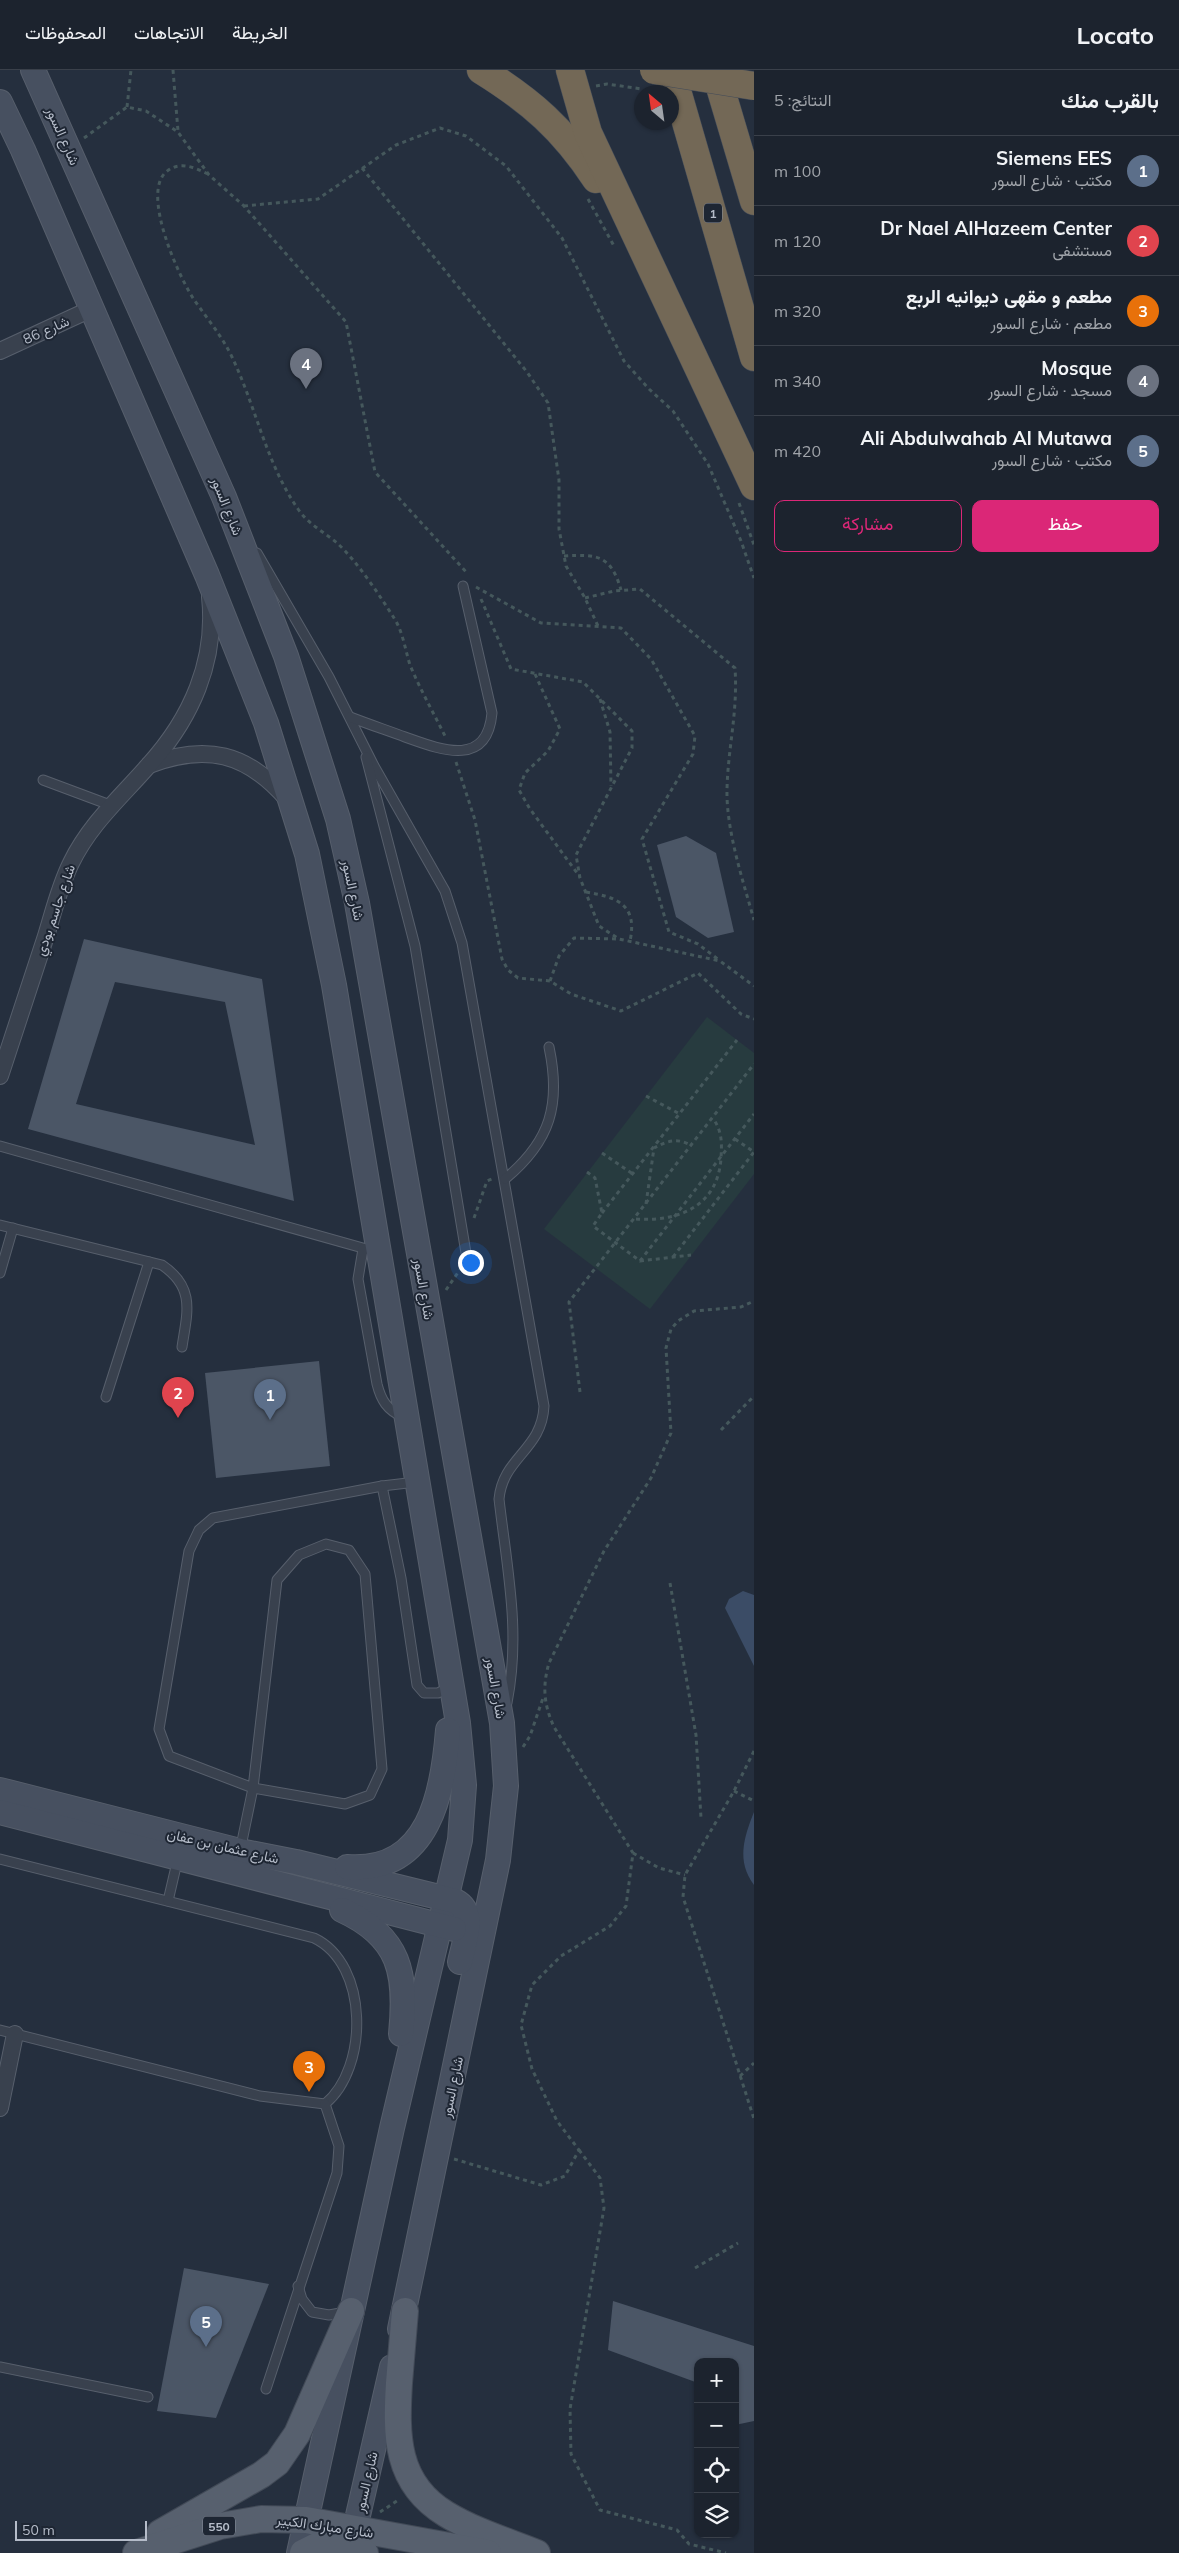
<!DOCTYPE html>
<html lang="ar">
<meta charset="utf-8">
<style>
:root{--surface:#1c232e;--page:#252b36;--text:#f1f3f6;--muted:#a0a4aa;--line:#3a404a;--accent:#db2777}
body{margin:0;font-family:Mulish,Vazirmatn,sans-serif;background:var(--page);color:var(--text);direction:rtl}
.controls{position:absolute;right:15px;bottom:15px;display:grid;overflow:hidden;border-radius:10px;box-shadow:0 1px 4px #0004}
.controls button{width:45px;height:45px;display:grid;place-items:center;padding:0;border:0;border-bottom:1px solid var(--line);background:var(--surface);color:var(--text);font:25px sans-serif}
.compass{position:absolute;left:634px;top:15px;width:45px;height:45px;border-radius:50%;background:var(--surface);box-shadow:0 1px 4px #0004;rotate:331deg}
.scale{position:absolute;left:15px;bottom:12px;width:132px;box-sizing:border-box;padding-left:5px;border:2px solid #b5bcc9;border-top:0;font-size:14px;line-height:18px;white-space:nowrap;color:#b5bcc9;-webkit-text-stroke:4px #1e2633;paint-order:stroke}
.you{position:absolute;left:470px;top:1192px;width:18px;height:18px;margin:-12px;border:4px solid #fff;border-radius:50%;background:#1a73e8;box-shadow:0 0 0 8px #1a73e833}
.badge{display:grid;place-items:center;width:32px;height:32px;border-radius:50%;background:var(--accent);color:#fff;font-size:16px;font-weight:700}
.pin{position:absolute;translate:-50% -41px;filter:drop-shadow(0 1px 2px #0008)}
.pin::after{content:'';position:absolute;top:26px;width:18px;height:15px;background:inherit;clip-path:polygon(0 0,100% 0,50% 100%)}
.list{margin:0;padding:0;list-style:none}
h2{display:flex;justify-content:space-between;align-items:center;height:65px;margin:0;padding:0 20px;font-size:21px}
h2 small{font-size:16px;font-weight:400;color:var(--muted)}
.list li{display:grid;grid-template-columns:32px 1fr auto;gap:15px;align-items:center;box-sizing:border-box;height:70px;padding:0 20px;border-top:1px solid var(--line)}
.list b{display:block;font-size:19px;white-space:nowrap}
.list p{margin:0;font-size:16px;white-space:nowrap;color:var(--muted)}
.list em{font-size:16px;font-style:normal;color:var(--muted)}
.actions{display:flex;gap:10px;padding:15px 20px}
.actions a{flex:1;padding:11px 0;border:1px solid var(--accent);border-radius:10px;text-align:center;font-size:18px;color:var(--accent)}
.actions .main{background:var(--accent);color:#fff}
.icon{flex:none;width:28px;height:28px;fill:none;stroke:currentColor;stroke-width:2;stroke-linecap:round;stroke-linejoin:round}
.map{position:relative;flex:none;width:754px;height:2483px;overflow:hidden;direction:ltr}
header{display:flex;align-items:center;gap:30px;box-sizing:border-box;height:70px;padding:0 25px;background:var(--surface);border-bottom:1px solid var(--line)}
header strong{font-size:24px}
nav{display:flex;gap:28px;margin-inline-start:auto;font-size:18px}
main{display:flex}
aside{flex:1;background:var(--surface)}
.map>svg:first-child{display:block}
</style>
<header>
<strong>Locato</strong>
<nav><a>الخريطة</a><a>الاتجاهات</a><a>المحفوظات</a></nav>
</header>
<main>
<aside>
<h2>بالقرب منك<small>النتائج: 5</small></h2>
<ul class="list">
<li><span class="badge" style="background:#5c6f8a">1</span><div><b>Siemens EES</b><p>مكتب · شارع السور</p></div><em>100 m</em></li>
<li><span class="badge" style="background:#e0444e">2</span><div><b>Dr Nael AlHazeem Center</b><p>مستشفى</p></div><em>120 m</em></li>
<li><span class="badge" style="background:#e8710a">3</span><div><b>مطعم و مقهى ديوانيه الربع</b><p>مطعم · شارع السور</p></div><em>320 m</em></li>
<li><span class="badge" style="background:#6b7280">4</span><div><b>Mosque</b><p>مسجد · شارع السور</p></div><em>340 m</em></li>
<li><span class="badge" style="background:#5c6f8a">5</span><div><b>Ali Abdulwahab Al Mutawa</b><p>مكتب · شارع السور</p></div><em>420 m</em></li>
</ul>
<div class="actions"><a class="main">حفظ</a><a>مشاركة</a></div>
</aside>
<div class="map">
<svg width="754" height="2483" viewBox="0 0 754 2483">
<rect width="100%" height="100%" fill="#252f3e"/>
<path fill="#273b3f" d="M707,947L754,983V1104L650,1239L544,1159Z"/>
<g fill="#3b4c66">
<path d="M743,1521L754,1525V1596L725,1538L729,1529Z"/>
<path d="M754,1742V1815C736,1791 744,1767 754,1742Z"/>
</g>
<g fill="#4b5666" fill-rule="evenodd">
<path d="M686,766L716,783L734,862L708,868L676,847L657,775Z"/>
<path d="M84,869L262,909L294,1131L28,1059ZM115,912L225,932L255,1075L76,1034Z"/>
<path d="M319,1291L330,1396L216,1408L205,1303Z"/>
<path d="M184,2198L269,2214L216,2348L157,2341Z"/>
<path d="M613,2231L754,2276V2351L735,2355V2292H698V2313L608,2280Z"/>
</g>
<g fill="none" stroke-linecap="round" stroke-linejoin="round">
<defs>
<g id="lane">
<path d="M257,483L329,607L374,696L445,821L462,873L544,1336C542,1380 503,1387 499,1429C507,1499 521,1562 507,1633"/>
<path d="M350,647C368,654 386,660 405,667C439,679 487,699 492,643L463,516"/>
<path d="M366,687L415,876L467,1189"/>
<path d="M43,710L110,735"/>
<path d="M0,1076L377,1182"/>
<path d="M505,1109C551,1071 561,1034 549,977"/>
<path d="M0,1155L162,1195C196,1218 187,1243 182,1277"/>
<path d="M363,1179L358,1209L377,1314C381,1330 387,1340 403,1347"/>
<path d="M0,1203L13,1158"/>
<path d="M106,1327L149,1192"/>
<path d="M382,1416L401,1508L417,1615L424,1623H438L450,1617"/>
<path d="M240,1781L253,1718L277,1510L299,1485L326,1474L349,1480L365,1504L382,1699L370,1725L345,1734L253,1718L169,1686L159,1659L189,1481L199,1460L213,1448L382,1416L416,1412"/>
<path d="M0,1789L314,1868C369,1894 369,1998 325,2034L260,2026L0,1960"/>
<path d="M168,1831L178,1788"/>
<path d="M298,2216L302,2229L312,2242L329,2245L346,2242"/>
<path d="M0,2297L148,2327"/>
<path d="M266,2319L337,2103L339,2076L325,2034"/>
</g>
<g id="street">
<path d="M0,281L91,239"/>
<path d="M149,695C206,673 247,683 287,729"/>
<path d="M0,1006C15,960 30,914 45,869C53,844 59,817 71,793C90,754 120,728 148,696C191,649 217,591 210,527"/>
<path d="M0,2038L15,1964"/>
</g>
<g id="secondary">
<path d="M33,0L224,427L286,586L338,749L357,833L502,1653L506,1716L498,1790L400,2259"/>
<path d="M0,32L23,80L207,505L266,653L307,784L334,915L458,1653L464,1715L460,1770L392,2058L299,2483"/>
<path d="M0,1720L240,1781L296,1792L455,1831C477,1842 464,1872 460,1892"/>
<path d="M0,1742L454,1859"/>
<path d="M347,1797C430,1803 443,1722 448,1660"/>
<path d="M342,1840C401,1867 407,1904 401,1964"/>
<path d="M351,2476L392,2297"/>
</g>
<g id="primary">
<path d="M405,2241C403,2265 401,2289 399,2313C396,2365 395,2413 446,2444C474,2461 507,2471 537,2483"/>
<path d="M160,2463L261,2405L277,2393L297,2364L351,2241"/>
<path d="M136,2483L220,2456L261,2449L306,2450L488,2483"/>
<path d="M303,2483L317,2476L365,2483"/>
</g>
<g id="highway">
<path d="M481,0C531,31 563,59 596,109"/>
<path d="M570,0L588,63L754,416"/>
<path d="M671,0L754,287"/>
<path d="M715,0L754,131"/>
</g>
</defs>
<use href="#lane" stroke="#575f6c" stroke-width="11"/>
<use href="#street" stroke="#575f6c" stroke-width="18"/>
<use href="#secondary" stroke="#575f6c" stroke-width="26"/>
<use href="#primary" stroke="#424a57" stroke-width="28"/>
<use href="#highway" stroke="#444c59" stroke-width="29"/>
<g stroke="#45585c" stroke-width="3" stroke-dasharray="4 4" stroke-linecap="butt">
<path d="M173,0L178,61"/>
<path d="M596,16L607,14L642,19"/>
<path d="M127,37L131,0"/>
<path d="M84,68L127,37L146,41L178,62L209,105L244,136L346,252L375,402L468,504"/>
<path d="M362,98L527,302L548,333L559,410V459L566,496L585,528L598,556"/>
<path d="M208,104C195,98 180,90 166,102C141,124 179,208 195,231C208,250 222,266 232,287C256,337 266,393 298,439C308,454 324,462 337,473C357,491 380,526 394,548C403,562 405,579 410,595C420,619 433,642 445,666"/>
<path d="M588,129L614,176"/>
<path d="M244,136L318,129L396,75L440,58L466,66L506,96L562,168L624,291L649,319L673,341L708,394L741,471L754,508"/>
<path d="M739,433L754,475"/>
<path d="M564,486C597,484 611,485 621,520"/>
<path d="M476,517L541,553L621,558L651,589L695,666L693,684L642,769L669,862L698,874L719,890"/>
<path d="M585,528L614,521L640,519L735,598C738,642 728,677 727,719C726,760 743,811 754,850"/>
<path d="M481,529L511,599L583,612L632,661V678L576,785L580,808L599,856L619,869L720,891L754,916"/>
<path d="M535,604L560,659L548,681L525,703L519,720L530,739L580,807"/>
<path d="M600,629L610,662L611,716"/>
<path d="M456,692L475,750L502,889L508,900L518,908L550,911L571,924L621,941L698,903L741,944L754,949"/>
<path d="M586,822C616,827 638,834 630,871"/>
<path d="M550,911L559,886L574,868L618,869"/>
<path d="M646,1026L680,1044"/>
<path d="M735,1069L754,1082"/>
<path d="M602,1083L633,1104"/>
<path d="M587,1102L595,1108L602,1143L593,1156L640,1191L691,1185"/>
<path d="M646,1134L654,1078C667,1071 678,1067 692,1076"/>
<path d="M602,1143L737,970"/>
<path d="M474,1148L487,1111L492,1109"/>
<path d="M636,1149C679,1152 718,1136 721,1088C722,1072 722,1062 713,1048"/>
<path d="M673,1187L754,1082"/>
<path d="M640,1191L754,1044"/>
<path d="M446,1220L461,1198"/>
<path d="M580,1322L569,1232L754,994"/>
<path d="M721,1360L754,1326"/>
<path d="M670,1513L696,1665L701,1748"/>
<path d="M523,1677L530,1666L543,1628"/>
<path d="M754,1681L734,1721L685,1805L683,1827L754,2049"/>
<path d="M734,1721L754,1731"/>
<path d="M633,1783L659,1798L685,1805"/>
<path d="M740,2006L754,1993"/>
<path d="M579,2080L600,2108L604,2138L570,2339L571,2384L600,2440L677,2460L689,2474L726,2483"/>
<path d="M454,2089L541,2115L565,2106L579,2080L557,2051L532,1999L521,1955L532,1915L561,1886L610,1856L626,1836L633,1783L554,1657C544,1635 542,1617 549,1593L604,1481L651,1408L671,1363L666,1278L671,1259L678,1251L694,1241L741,1237L754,1231"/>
<path d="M695,2198L738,2173"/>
<path d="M380,2442L400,2429"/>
</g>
<use href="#lane" stroke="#39414e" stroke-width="9"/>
<use href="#street" stroke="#39414e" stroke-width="16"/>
<use href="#secondary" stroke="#475060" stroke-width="24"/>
<use href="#primary" stroke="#57606e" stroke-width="26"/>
<use href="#highway" stroke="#736856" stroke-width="28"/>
<defs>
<path id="highway-bridge" d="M654,0L754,16"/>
</defs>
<use href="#highway-bridge" stroke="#444c59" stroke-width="29" stroke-linecap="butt"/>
<use href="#highway-bridge" stroke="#736856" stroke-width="28"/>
</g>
<g text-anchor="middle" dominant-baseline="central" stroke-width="4" stroke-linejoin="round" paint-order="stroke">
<g fill="#1e2633" stroke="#888f9c" stroke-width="1">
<rect x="704" y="133.5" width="18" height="19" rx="4"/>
<rect x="203" y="2446.5" width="32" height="19" rx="4"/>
</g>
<g font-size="12" font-weight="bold" fill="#b5bcc9">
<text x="713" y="143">1</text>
<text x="219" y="2456">550</text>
</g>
<g font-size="14" fill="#b5bcc9" stroke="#1e2633">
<text transform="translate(63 66) rotate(66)">شارع السور</text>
<text transform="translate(46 260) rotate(-24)">شارع 86</text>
<text transform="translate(227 436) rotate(68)">شارع السور</text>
<text transform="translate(353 820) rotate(78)">شارع السور</text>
<text transform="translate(55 840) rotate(-71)">شارع جاسم بودي</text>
<text transform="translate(424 1219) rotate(80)">شارع السور</text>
<text transform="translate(496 1618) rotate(80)">شارع السور</text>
<text transform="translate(223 1776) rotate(13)">شارع عثمان بن عفان</text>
<text transform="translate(452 2017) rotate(-78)">شارع السور</text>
<text transform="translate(366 2412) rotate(-77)">شارع السور</text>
<text transform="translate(325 2456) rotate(8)">شارع مبارك الكبير</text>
</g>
</g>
</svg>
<div class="controls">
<button>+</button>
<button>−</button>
<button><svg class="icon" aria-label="locate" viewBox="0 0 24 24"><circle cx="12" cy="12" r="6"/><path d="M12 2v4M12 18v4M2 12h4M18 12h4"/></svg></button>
<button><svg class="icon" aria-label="layers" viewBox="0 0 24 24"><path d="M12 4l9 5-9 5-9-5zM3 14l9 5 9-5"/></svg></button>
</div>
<svg class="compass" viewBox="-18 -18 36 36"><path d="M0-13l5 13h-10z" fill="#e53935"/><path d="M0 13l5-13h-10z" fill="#a0a4aa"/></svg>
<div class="scale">50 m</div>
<div class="you"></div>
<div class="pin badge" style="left:270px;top:1350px;background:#5c6f8a">1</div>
<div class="pin badge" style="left:178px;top:1348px;background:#e0444e">2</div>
<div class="pin badge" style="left:309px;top:2022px;background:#e8710a">3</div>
<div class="pin badge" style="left:306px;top:319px;background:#6b7280">4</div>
<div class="pin badge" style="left:206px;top:2277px;background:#5c6f8a">5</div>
</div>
</main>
